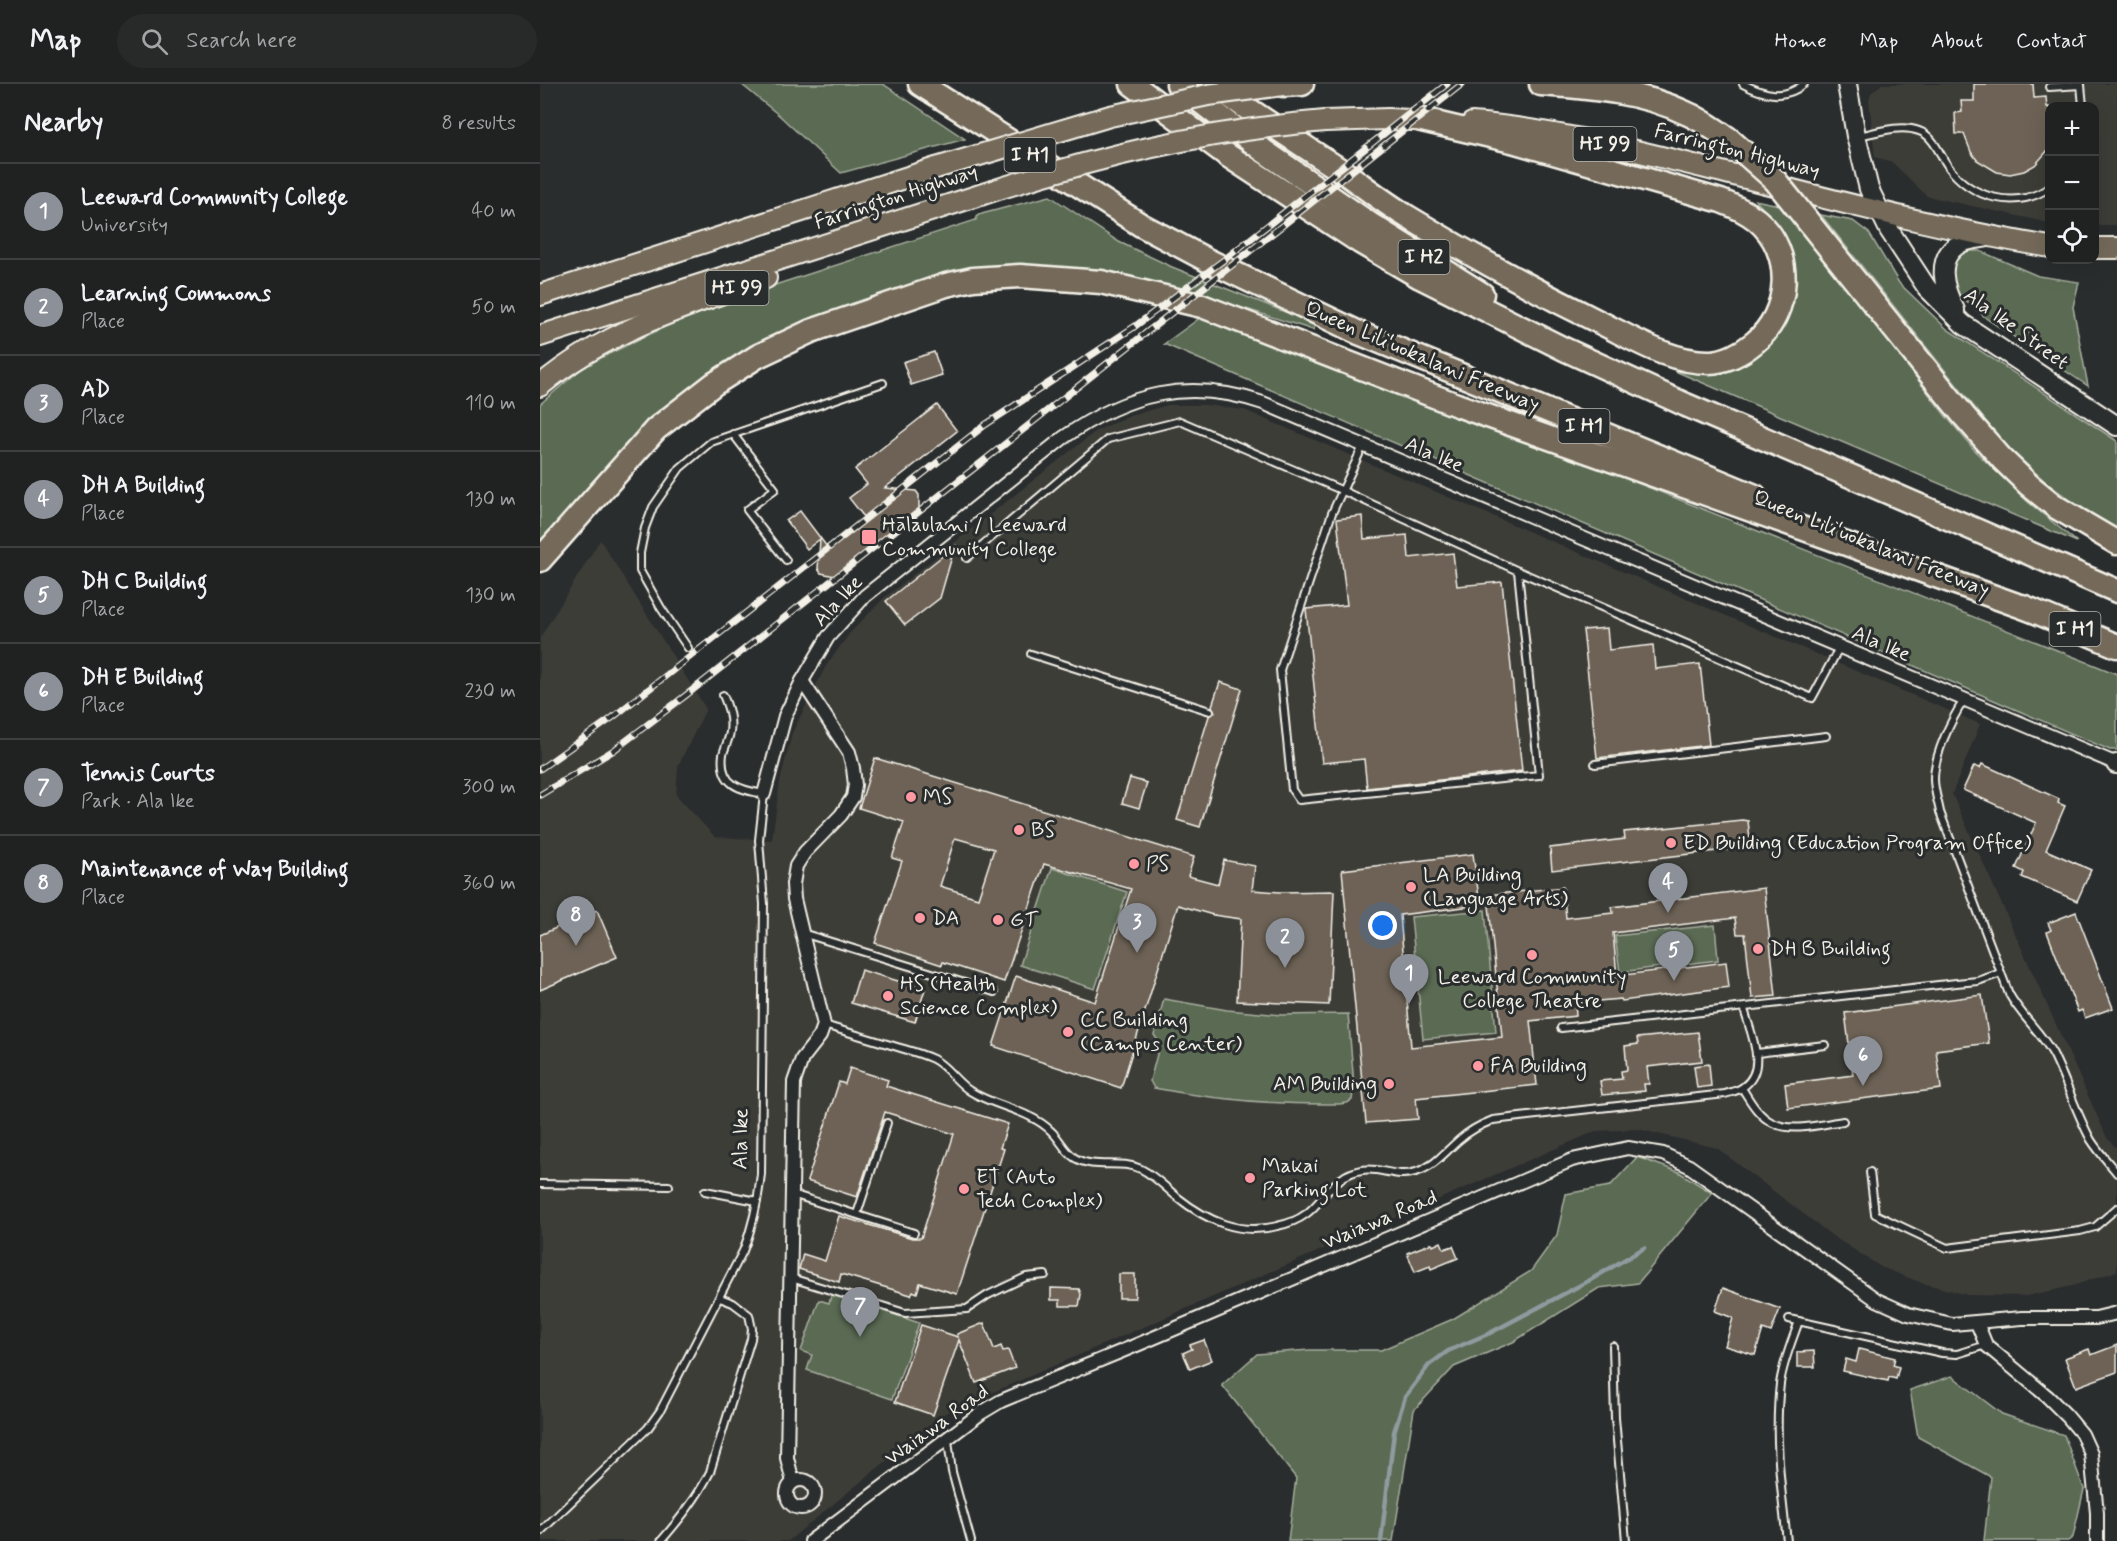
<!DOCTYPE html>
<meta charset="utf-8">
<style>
:root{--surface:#202222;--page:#282a2a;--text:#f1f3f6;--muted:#a2a4a5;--line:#3d3f40;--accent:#8c9099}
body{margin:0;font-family:Mynerve,sans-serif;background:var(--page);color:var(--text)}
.controls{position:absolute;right:18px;top:18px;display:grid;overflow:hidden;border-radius:12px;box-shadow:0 6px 24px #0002}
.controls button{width:54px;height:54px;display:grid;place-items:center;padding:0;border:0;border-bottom:2px solid var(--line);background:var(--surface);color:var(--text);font:30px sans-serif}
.you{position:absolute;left:843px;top:842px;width:21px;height:21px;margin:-15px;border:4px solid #fff;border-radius:50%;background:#1a73e8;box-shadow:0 0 0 9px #1a73e833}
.badge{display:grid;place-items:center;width:39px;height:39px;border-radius:50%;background:var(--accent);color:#fff;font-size:20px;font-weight:700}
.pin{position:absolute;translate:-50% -50px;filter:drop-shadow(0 2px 3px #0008)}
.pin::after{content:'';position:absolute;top:32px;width:21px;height:18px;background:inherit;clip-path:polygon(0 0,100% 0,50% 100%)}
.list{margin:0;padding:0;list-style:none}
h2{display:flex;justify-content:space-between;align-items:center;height:78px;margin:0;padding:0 24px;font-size:26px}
h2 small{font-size:20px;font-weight:400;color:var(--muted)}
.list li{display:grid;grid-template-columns:39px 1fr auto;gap:18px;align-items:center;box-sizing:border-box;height:96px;padding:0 24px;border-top:2px solid var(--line)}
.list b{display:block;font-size:22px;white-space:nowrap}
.list p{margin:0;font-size:20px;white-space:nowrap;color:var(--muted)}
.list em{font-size:20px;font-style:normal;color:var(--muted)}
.icon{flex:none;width:33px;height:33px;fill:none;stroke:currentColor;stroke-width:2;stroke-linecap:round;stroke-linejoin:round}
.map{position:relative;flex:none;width:1577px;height:1457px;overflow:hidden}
header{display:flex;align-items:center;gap:36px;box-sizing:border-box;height:84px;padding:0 30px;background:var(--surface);border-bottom:2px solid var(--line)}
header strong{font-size:28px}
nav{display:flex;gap:33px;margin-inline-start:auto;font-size:21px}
.search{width:420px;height:54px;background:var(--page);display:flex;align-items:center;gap:15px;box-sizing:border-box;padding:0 21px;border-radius:33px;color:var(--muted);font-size:22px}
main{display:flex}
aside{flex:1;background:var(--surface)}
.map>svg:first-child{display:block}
</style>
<header>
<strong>Map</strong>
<div class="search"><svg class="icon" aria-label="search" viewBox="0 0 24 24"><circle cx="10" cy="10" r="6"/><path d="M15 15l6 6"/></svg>Search here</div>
<nav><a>Home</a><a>Map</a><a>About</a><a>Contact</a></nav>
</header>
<main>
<aside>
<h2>Nearby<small>8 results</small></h2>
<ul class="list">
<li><span class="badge">1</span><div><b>Leeward Community College</b><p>University</p></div><em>40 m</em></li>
<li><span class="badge">2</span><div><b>Learning Commons</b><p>Place</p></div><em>50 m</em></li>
<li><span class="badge">3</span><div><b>AD</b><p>Place</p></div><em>110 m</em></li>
<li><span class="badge">4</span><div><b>DH A Building</b><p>Place</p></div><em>130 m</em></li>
<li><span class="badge">5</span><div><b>DH C Building</b><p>Place</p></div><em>130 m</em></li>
<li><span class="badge">6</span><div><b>DH E Building</b><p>Place</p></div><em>230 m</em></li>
<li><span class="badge">7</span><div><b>Tennis Courts</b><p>Park · Ala Ike</p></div><em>300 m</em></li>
<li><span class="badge">8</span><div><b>Maintenance of Way Building</b><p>Place</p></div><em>360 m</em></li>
</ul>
</aside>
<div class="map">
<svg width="1577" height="1457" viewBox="0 0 1577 1457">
<rect width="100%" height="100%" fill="#2a2d2e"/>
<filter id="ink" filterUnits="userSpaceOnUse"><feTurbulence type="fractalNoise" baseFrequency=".0167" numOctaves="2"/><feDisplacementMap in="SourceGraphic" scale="12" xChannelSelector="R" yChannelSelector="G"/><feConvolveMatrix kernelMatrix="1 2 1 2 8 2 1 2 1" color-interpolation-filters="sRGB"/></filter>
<g filter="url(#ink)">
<g fill="#3e3d39">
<path d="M1342,0H1577V141H1555L1554,22H1510L1509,138H1505L1387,112L1352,78L1335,73L1329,15L1331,9Z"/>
<path d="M628,321H665L704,326L1440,640L1412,710L1567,1054L1577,1065V1187L1532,1202L1486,1212L1428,1211L1382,1199L1341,1183L1294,1153L1177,1064L1098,1045L1056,1047L405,1329L248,1457H0V554L60,456L166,625L138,682L136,711L175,753L232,756L240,698L252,649L286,582L310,549L344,514L556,347L589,332Z"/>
</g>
<g fill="#5a6a53" stroke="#a7ae9e" stroke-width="1.5">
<path d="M201,0H343L425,55L301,89L240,32Z"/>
<path d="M510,112L579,158L632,183L775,240L773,246L671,214L507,187L279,235L77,373L52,398L0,460V320L46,281L127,242L238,200L436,136L438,131Z"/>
<path d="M1215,116L1244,122L1405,331L1437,369L1488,418L1537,458L1135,287C1154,288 1175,291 1194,285C1199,283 1205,278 1209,275C1242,254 1262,211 1253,172C1247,149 1230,132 1215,116Z"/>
<path d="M1281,131L1313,137L1329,149L1359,199L1407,245L1577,357V445L1554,433L1507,399L1463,359Z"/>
<path d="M1429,167H1440L1498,192L1539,198L1533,223L1548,302L1447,235L1414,206L1410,194L1414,176L1420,169Z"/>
<path d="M668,228L1577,590V666H1570L624,260Z"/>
<path d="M512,784L587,808L555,905L480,881Z"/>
<path d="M945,826L956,948L883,955L871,833Z"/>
<path d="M1175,841L1178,876L1080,888L1075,852Z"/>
<path d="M624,915L687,926L741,931L808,930L814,1001L812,1016L807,1019L799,1020C736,1021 676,1016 614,1004L610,997L620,959L614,951Z"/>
<path d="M1097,1073L1139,1088L1172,1109L1098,1199L1059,1204L973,1258L914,1283L874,1326L853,1457H748L756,1394L682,1301L717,1270L770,1266H841L913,1235L991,1187L1017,1151L1026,1110L1070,1102Z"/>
<path d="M292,1209L379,1239L352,1315L267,1286L272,1271L261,1267L279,1216L289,1219Z"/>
<path d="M1412,1292L1462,1330L1524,1351L1544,1405L1533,1453L1528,1457H1444L1451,1393L1378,1353L1370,1306Z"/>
</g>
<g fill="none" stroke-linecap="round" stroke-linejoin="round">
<path stroke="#8e9b9f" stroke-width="4.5" d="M841,1457L854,1348L865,1313L889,1281L908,1267L950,1249L1052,1195L1104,1164"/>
</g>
<g fill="#6d6254" stroke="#f4f1e8" stroke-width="1.5" fill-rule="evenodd">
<path d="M1434,0H1493L1494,14L1506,13L1507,23H1509V65L1495,81L1484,87L1470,90L1457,88L1437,76L1431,68L1424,50H1416L1415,29L1422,28L1421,17H1434Z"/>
<path d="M394,268L402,291L371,301L363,278Z"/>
<path d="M397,321L417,347L345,404L376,407L379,411V430L299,493L281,489L278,485L280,455L267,465L246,437L260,427L287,463L324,433L309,414L327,400L315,385Z"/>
<path d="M822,432L824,455L867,451L869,474L913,469L917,502L962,498L982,687L827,704L824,675L782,679L766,525L807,521L797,435Z"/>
<path d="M415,462L400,514L365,541L346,517Z"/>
<path d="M1067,544L1069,566L1113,561L1115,585L1160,580L1169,661L1057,674L1043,546Z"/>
<path d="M680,598L702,605L660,743L637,736L669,632L675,628L672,622Z"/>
<path d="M335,674L654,773L648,792L678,800L684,776L715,782L712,806L740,808L794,807L789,921L697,917L701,835L673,831L638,821L581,1004L453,962L476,892L555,918L591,805L504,780L464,898L403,878L402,881L335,859L362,777L352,774L364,738L319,724ZM415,754L454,765L438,814L400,802Z"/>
<path d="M1442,680L1519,715L1518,719L1525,722L1506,766L1551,786L1537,817L1482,793L1484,788L1476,784L1496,739L1423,706L1434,682L1440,684Z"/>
<path d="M590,694L607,699L599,724L582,719Z"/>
<path d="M1202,736L1208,737L1211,763L1012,786L1010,764L1085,755L1084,748Z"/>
<path d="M933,770L940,821L860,831L871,963L962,953L948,811L1023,803L1026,834L1073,829L1072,823L1224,804L1236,912L1212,914L1205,850H1197L1195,834L1073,849L1077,892L1186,878L1189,903L1082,917L1081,915L1035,919L1036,932L990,937L997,1001L876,1014L878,1035L826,1039L802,786Z"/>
<path d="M57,826L77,873L0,906V851Z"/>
<path d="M1536,828L1573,924L1545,934L1542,926L1538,928L1507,848L1511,846L1508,839Z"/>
<path d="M321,886L385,905L375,938L311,919Z"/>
<path d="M1442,911L1449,959L1396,966L1401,1005L1248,1024L1245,1000L1313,991L1305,929Z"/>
<path d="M1158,948L1162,977L1107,983L1109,1000H1104L1105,1007L1062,1011L1060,997L1082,995L1081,987L1087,986L1085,962L1098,960L1097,954Z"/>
<path d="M1169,980L1171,1002L1157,1004L1154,982Z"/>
<path d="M310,984L348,996L346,1002L468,1040L460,1064L464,1065L417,1210L380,1199L377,1209L373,1207L371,1211L301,1190L299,1198L259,1185L263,1170L285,1177L299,1132L372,1154H381L414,1050L345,1028L317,1113L267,1097L299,998L305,1000Z"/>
<path d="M901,1158L904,1165L913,1162L918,1174L891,1185L890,1182L875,1188L867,1169L892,1159L893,1162Z"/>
<rect x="579" y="1190" width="16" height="24"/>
<path d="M511,1204L539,1205L541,1210L539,1222H520V1216H511Z"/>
<path d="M1183,1204L1240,1225L1231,1248L1223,1245L1215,1271L1185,1262L1193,1234L1175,1227Z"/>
<path d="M444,1239L454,1265L461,1262L463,1267L468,1266L475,1284L436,1299L419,1256L393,1331L355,1318L381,1241L418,1253L417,1250Z"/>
<path d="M664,1256L672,1276L650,1285L643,1269L652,1265L650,1261Z"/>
<path d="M1577,1261V1288L1536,1303L1525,1274L1549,1265L1551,1271Z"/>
<path d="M1319,1265L1355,1274L1353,1281L1359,1283L1356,1295L1349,1293L1348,1297L1303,1287L1306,1275L1316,1278Z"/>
<path d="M1274,1267L1275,1283H1257V1268Z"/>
</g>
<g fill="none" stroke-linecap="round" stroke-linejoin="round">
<defs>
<g id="lane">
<path d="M1203,0C1224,11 1245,16 1264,0"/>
<path d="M1509,3L1541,1L1543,22"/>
<path d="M1319,52C1337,48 1361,40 1379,47C1394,52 1399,70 1408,82C1430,114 1476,127 1510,103"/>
<path d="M193,350L235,405L207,426L246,476"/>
<path d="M823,362L792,429L740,586L752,706L759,716L999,691L978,487"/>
<path d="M427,474L568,355L640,337L801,406L978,487L1272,614L1299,564"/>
<path d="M148,564L121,524L100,487V469L105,444L113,423L140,384L171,358L343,299"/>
<path d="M491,570L670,627"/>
<path d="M1424,616C1411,636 1394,671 1394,695C1394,706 1398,717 1400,728L1469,910C1481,932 1501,948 1513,970C1527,998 1536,1029 1551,1056C1558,1067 1568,1078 1577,1089"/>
<path d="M1055,680L1286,652"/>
<path d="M262,849L454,908"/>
<path d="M284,941C307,948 330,955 354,962C367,966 380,969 393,975C407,982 416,998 430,1007C455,1023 490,1026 511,1047C520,1055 524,1067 535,1074C555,1086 580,1075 601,1085C615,1092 625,1103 637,1113C666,1136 699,1152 737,1142C747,1140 758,1136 766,1130C781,1119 789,1101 805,1092C835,1076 850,1096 876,1088C895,1082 904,1069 919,1056C929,1047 940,1041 953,1036L1185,1010C1191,1008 1198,1007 1203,1003C1229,985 1210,948 1204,925"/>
<path d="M1021,944L1416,899L1438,897L1461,889"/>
<path d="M1217,969L1285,961"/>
<path d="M1202,1004C1210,1017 1219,1033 1233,1039C1253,1049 1282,1040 1303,1037"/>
<path d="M1330,1088L1335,1130L1407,1164L1540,1147L1555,1143L1577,1124"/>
<path d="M0,1100L129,1102"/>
<path d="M165,1107L217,1117"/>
<path d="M252,1110L374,1149"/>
<path d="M317,1130L347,1039"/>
<path d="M251,1194L365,1229L427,1225L448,1211L486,1193L505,1191"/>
<path d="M1249,1235L1402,1269L1417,1270L1446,1261"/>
<path d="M1073,1262L1075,1334L1086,1457"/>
<path d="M408,1356L412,1388L431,1457"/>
<path d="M0,1448L108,1344L120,1327L203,1167C213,1142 218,1117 221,1090L224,820L219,756L224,710C200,706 179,701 183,670C185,663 189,655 190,648C192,634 188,623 183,611"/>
<path d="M121,1457C140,1435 157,1414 170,1388L211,1255L212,1245L209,1231L193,1219L180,1214"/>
<path d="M1247,1457C1241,1405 1234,1352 1240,1300C1243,1278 1252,1257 1259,1237"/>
</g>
<g id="street">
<path d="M224,710L245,632L262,597L288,553L325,512L523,354C587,309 648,294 723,319L1577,680"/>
<path d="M1437,1239L1446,1261L1508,1313L1527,1332L1542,1350L1551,1370L1557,1429V1457"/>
<circle cx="261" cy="1410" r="14"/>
<path d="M253,1398L247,1374L254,998L262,975L280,952L284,941L254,815L253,800L256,782L265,768L301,731L313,713L315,701L313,684L309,668L262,597"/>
<path d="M271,1457L441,1329L461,1317L592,1263L1032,1076L1088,1064L1123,1070L1149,1082L1337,1216L1368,1230L1412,1240L1482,1234H1556L1577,1229"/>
</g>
<g id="secondary">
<path d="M1307,0L1316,52L1329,105L1349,146L1387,204L1423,240L1577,342"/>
<path d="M1415,226C1404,205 1394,173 1421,159C1429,155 1439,155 1448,153"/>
<path d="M1576,680H1577"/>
</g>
<g id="primary">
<path d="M785,37L848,35L896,37"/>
<path d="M932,39C1019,46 1105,69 1190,90C1296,117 1402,145 1510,163"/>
<path d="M1554,164H1577"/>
<path d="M0,211L396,84"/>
<path d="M0,252L440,111"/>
<path d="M0,302C63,248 148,221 226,194"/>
</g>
<g id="highway">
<path d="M380,0L601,141L667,176L819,249L1215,412"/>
<path d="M592,0L687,71L820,158L880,193L1024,265L1146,321L1577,507"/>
<path d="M638,0L724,67L830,140L942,210"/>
<path d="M673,0C716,32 761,60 805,89C826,104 846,120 868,133C930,171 994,206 1059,238C1094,255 1129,278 1169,278C1185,278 1202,269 1214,259C1251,229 1255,168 1217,136C1206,127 1194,122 1181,117L972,57L882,36"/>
<path d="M1001,0C1051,4 1100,7 1146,29C1161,35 1175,46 1189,55"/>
<path d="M743,1L762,0"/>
<path d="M1306,185L1424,332L1462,375L1489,401L1516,423L1577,459"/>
<path d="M0,476L116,345L174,300L218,272L271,247L406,201L433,195L480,192L561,198L662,222L917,321L1494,527"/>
<path d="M1482,522L1577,562"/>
</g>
</defs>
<use href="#lane" stroke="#f4f1e8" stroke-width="10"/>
<use href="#street" stroke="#f4f1e8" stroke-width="16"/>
<use href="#secondary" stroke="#f4f1e8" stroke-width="22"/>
<use href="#primary" stroke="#f4f1e8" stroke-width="24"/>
<use href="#highway" stroke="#f4f1e8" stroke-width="27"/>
<use href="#lane" stroke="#2a2d2e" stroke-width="6"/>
<use href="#street" stroke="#2a2d2e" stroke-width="12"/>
<use href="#secondary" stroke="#2a2d2e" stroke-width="18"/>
<use href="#primary" stroke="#746a5a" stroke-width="20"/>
<use href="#highway" stroke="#746a5a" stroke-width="22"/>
<defs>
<g id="rail">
<path d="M0,685L72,634L445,341L594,243L685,175L907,0"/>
<path d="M0,711L74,666L145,612L922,0"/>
</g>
</defs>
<use href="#rail" stroke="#f4f1e8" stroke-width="7"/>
<use href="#rail" stroke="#2a2d2e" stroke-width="4.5" stroke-dasharray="14" stroke-linecap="butt"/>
<defs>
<g id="primary-bridge">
<path d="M396,84L570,32L668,11L743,1"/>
<path d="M440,111C556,73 663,47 785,37"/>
</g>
<path id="highway-bridge" d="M1189,55L1235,96L1306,185"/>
</defs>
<use href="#primary-bridge" stroke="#f4f1e8" stroke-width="24" stroke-linecap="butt"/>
<use href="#highway-bridge" stroke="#f4f1e8" stroke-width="27" stroke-linecap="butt"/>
<use href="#primary-bridge" stroke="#746a5a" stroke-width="20"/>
<use href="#highway-bridge" stroke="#746a5a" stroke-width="22"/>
</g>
</g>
<g fill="#ff9aa2" stroke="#2a2d2e" stroke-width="2">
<rect x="321" y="445" width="16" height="16" rx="3"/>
<circle cx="371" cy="713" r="6"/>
<circle cx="479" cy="746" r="6"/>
<circle cx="1131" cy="759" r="6"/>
<circle cx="594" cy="780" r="6"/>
<circle cx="871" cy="803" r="6"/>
<circle cx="380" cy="834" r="6"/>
<circle cx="458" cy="836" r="6"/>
<circle cx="1218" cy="865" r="6"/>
<circle cx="992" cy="871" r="6"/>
<circle cx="348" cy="912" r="6"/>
<circle cx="528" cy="948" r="6"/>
<circle cx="938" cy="982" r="6"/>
<circle cx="849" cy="1000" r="6"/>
<circle cx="710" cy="1094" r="6"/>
<circle cx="424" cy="1105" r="6"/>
</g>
<g text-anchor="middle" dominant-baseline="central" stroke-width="6" stroke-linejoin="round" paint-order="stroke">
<g fill="#2a2d2e" stroke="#b7b6b0" stroke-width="1.5">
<rect x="1033.5" y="43" width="63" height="34" rx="4.5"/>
<rect x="464.5" y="54" width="51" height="34" rx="4.5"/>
<rect x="858.5" y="156" width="51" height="34" rx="4.5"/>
<rect x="165.5" y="187" width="63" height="34" rx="4.5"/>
<rect x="1018.5" y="325" width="51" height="34" rx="4.5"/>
<rect x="1509.5" y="528" width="51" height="34" rx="4.5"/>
</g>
<g font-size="20" font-weight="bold" fill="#f4f1e8">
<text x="1065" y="60">HI 99</text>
<text x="490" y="71">I H1</text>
<text x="884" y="173">I H2</text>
<text x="197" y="204">HI 99</text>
<text x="1044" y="342">I H1</text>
<text x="1535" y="545">I H1</text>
</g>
<g font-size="21" fill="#f4f1e8" stroke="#2a2d2e">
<text transform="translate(1197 67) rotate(14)">Farrington Highway</text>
<text transform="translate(356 113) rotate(-18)">Farrington Highway</text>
<text transform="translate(1476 245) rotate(36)">Ala Ike Street</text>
<text transform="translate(882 273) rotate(23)">Queen Liliʻuokalani Freeway</text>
<text transform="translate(894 371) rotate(23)">Ala Ike</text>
<text transform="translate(1331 460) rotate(22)">Queen Liliʻuokalani Freeway</text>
<text transform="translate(298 517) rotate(-47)">Ala Ike</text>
<text transform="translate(1341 560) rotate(23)">Ala Ike</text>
<text transform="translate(201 1055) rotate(-89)">Ala Ike</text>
<text transform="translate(840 1136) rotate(-23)">Waiawa Road</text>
<text transform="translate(397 1341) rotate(-36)">Waiawa Road</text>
</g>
<g font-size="21" fill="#f4f1e8" stroke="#2a2d2e" text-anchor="start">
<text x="342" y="441">Hālaulani / Leeward<tspan x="342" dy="24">Community College</tspan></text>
<text x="383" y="713">MS</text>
<text x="491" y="746">BS</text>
<text x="1143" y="759">ED Building (Education Program Office)</text>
<text x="606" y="780">PS</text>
<text x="883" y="791">LA Building<tspan x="883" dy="24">(Language Arts)</tspan></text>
<text x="392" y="834">DA</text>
<text x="470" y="836">GT</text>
<text x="1230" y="865">DH B Building</text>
<text x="992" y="893" text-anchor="middle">Leeward Community<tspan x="992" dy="24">College Theatre</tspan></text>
<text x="360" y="900">HS (Health<tspan x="360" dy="24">Science Complex)</tspan></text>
<text x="540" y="936">CC Building<tspan x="540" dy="24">(Campus Center)</tspan></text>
<text x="950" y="982">FA Building</text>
<text x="837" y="1000" text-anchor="end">AM Building</text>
<text x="722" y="1082">Makai<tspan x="722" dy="24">Parking Lot</tspan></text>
<text x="436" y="1093">ET (Auto<tspan x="436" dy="24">Tech Complex)</tspan></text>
</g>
</g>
</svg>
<div class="controls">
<button>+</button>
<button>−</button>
<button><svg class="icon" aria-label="locate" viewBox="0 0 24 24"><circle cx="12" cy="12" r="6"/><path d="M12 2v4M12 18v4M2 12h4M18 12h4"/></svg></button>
</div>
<div class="you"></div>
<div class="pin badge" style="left:869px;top:920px">1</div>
<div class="pin badge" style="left:745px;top:884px">2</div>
<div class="pin badge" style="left:597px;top:869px">3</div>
<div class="pin badge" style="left:1128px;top:829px">4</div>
<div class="pin badge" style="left:1134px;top:897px">5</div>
<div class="pin badge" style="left:1323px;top:1002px">6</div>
<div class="pin badge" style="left:320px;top:1253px">7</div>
<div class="pin badge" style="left:36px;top:862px">8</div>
</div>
</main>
